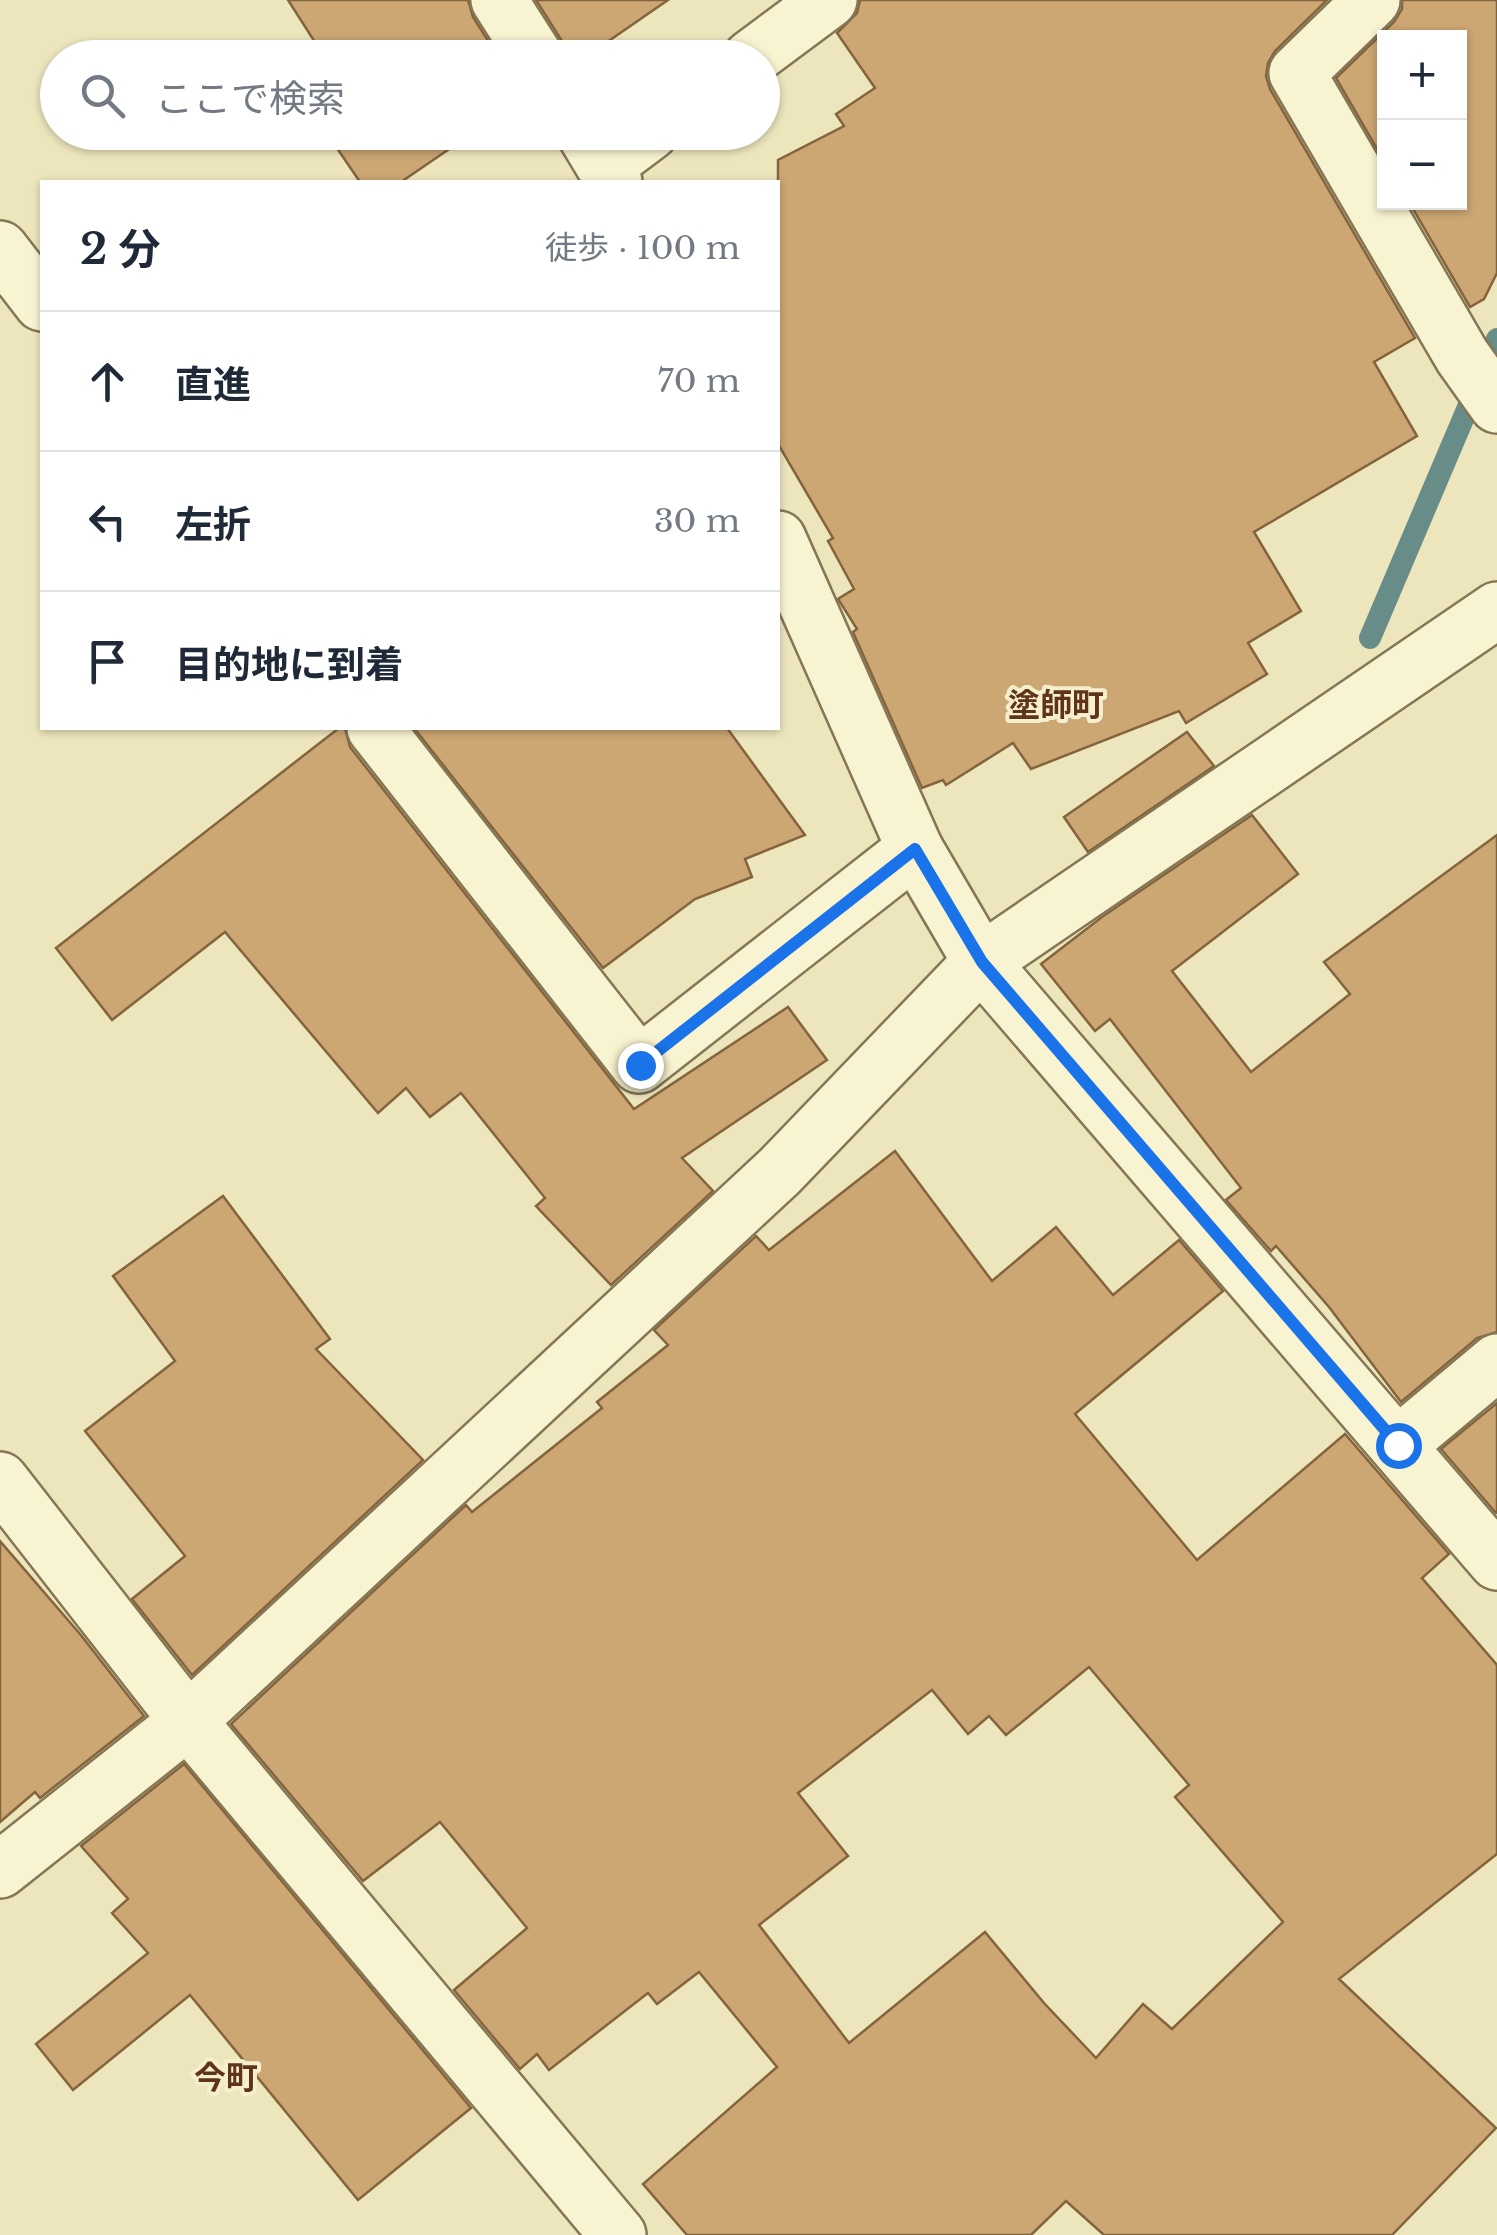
<!DOCTYPE html>
<html lang="ja">
<meta charset="utf-8">
<style>
:root{--surface:#fff;--page:#f6f6f7;--text:#1f2937;--muted:#747a83;--line:#e0e1e3}
body{margin:0;font-family:"Libre Baskerville","Noto Sans JP",serif;background:var(--page);color:var(--text)}
.controls{position:absolute;right:30px;top:30px;display:grid;overflow:hidden;border-radius:0px;box-shadow:0 2px 8px #0004}
.controls button{width:90px;height:90px;display:grid;place-items:center;padding:0;border:0;border-bottom:2px solid var(--line);background:var(--surface);color:var(--text);font:50px sans-serif}
.stop{position:absolute;width:30px;height:30px;margin:-22px;border:8px solid #1a73e8;border-radius:50%;background:#fff}
.stop.end{background:#1a73e8;border-color:#fff;box-shadow:0 2px 10px #0008}
.list{margin:0;padding:0;list-style:none}
h2{display:flex;justify-content:space-between;align-items:center;height:130px;margin:0;padding:0 40px;font-size:42px}
h2 small{font-size:32px;font-weight:400;color:var(--muted)}
.list li{display:grid;grid-template-columns:65px 1fr auto;gap:30px;align-items:center;box-sizing:border-box;height:140px;padding:0 40px;border-top:2px solid var(--line)}
.list b{display:block;font-size:38px;white-space:nowrap}
.list em{font-size:32px;font-style:normal;color:var(--muted)}
.icon{flex:none;width:55px;height:55px;fill:none;stroke:currentColor;stroke-width:2;stroke-linecap:round;stroke-linejoin:round}
.map{position:relative;flex:none;width:1497px;height:2235px;overflow:hidden}
.search{position:absolute;background:var(--surface);box-shadow:0 2px 8px #0004;left:40px;top:40px;width:740px;height:110px;display:flex;align-items:center;gap:25px;box-sizing:border-box;padding:0 35px;border-radius:55px;color:var(--muted);font-size:38px}
.panel{position:absolute;background:var(--surface);box-shadow:0 2px 8px #0004;left:40px;top:180px;width:740px;height:550px;border-radius:0px}
.map>svg:first-child{display:block}
</style>
<div class="map">
<svg width="1497" height="2235" viewBox="0 0 1497 2235">
<rect width="100%" height="100%" fill="#ede6bd"/>
<g fill="none" stroke-linecap="round" stroke-linejoin="round">
<path stroke="#688c88" stroke-width="22" d="M1370,638L1497,339"/>
</g>
<g fill="#cca673" stroke="#84643c" stroke-width="2.5" fill-rule="evenodd">
<path d="M288,0H468L473,17L499,58H325Z"/>
<path d="M536,0H668L584,58H567L562,41Z"/>
<path d="M860,0H1327L1275,51L1268,63L1266,76L1270,89L1415,338L1374,362L1417,436L1254,532L1301,611L1248,643L1267,674L1186,723L1179,711L1031,769L1013,743L946,785L943,780L922,788L853,632L857,629L838,599L854,589L828,541L833,538L778,444V160L844,126L836,114L875,88L837,33L857,13Z"/>
<path d="M1402,0H1497V273L1484,299L1470,307L1409,202H1460V38H1384V161L1336,78L1394,22L1402,9Z"/>
<path d="M326,132H474L401,182H360Z"/>
<path d="M339,728H345L350,747L634,1109L788,1007L827,1060L682,1158L713,1191L611,1285L536,1206L545,1198L461,1093L430,1117L406,1088L378,1113L225,932L112,1020L56,948Z"/>
<path d="M414,728H727L805,835L745,859L752,877L695,899L603,968Z"/>
<path d="M1187,732L1214,766L1088,852L1064,817Z"/>
<path d="M1252,815L1298,874L1172,971L1251,1072L1350,994L1324,962L1497,835V1332L1477,1338L1401,1402L1329,1307L1276,1246L1271,1251L1226,1200L1241,1188L1110,1019L1095,1031L1041,964L1102,917Z"/>
<path d="M895,1151L992,1281L1056,1227L1113,1295L1179,1240L1223,1291L1075,1414L1197,1560L1345,1434L1449,1554L1422,1578L1497,1665V1854L1339,1979L1496,2128L1392,2235H1104L1066,2201L1031,2235H687L643,2184L777,2067L699,1972L657,2004L648,1993L549,2070L537,2054L520,2069L454,1990L527,1928L440,1822L363,1881L231,1724L466,1505L472,1512L602,1408L597,1402L668,1345L654,1330L756,1236L769,1250ZM1089,1667L1189,1785L1175,1797L1283,1922L1172,2029L1143,2004L1096,2058L1044,2003L985,1932L849,2043L759,1925L848,1856L798,1793L932,1690L968,1734L989,1716L1006,1735Z"/>
<path d="M223,1196L330,1339L316,1349L423,1460L192,1675L132,1599L185,1556L85,1431L175,1361L113,1276Z"/>
<path d="M1497,1403V1512L1496,1513L1441,1449Z"/>
<path d="M0,1541L80,1634L144,1716L40,1798L35,1792L0,1822Z"/>
<path d="M184,1764L471,2108L358,2200L190,1995L73,2090L36,2044L148,1953L112,1913L128,1899L81,1846Z"/>
</g>
<g fill="none" stroke-linecap="round" stroke-linejoin="round">
<defs>
<g id="minor">
<path d="M499,0L536,58"/>
<path d="M1372,0L1297,73L1462,356L1497,405"/>
<path d="M751,58L829,0"/>
<path d="M584,132L614,182"/>
<path d="M606,165L650,132"/>
<path d="M0,249L42,303"/>
<path d="M778,539L915,849L981,962L1497,1562"/>
<path d="M375,728L639,1065L915,849"/>
<path d="M1398,1445L1497,1362"/>
<path d="M0,1480L188,1721L618,2235"/>
<path d="M0,1870L188,1721L780,1171L981,962L1497,610"/>
</g>
</defs>
<use href="#minor" stroke="#857656" stroke-width="60"/>
<use href="#minor" stroke="#f8f3d0" stroke-width="55"/>
</g>
<g fill="none" stroke-linecap="round" stroke-linejoin="round">
<path stroke="#1a73e8" stroke-width="12" d="M640,1065L915,849L982,962L1398,1445"/>
</g>
<g text-anchor="middle" dominant-baseline="central" stroke-width="8" stroke-linejoin="round" paint-order="stroke">
<g font-size="32" font-weight="bold" fill="#60341b" stroke="#f5efcc">
<text x="1056" y="705">塗師町</text>
<text x="226" y="2078">今町</text>
</g>
</g>
</svg>
<div class="controls">
<button>+</button>
<button>−</button>
</div>
<div class="stop" style="left:1398px;top:1445px"></div>
<div class="stop end" style="left:640px;top:1065px"></div>
<div class="search"><svg class="icon" aria-label="search" viewBox="0 0 24 24"><circle cx="10" cy="10" r="6"/><path d="M15 15l6 6"/></svg>ここで検索</div>
<section class="panel">
<h2>2 分<small>徒歩 · 100 m</small></h2>
<ul class="list">
<li><svg class="icon" aria-label="ahead" viewBox="0 0 24 24"><path d="M12 20V5M6 11l6-6 6 6"/></svg><div><b>直進</b></div><em>70 m</em></li>
<li><svg class="icon" aria-label="left" viewBox="0 0 24 24"><path d="M17 20v-9H6M10 6l-5 5 5 5"/></svg><div><b>左折</b></div><em>30 m</em></li>
<li><svg class="icon" aria-label="arrive" viewBox="0 0 24 24"><path d="M6 21V4h12l-3 4 3 4H6"/></svg><div><b>目的地に到着</b></div></li>
</ul>
</section>
</div>
